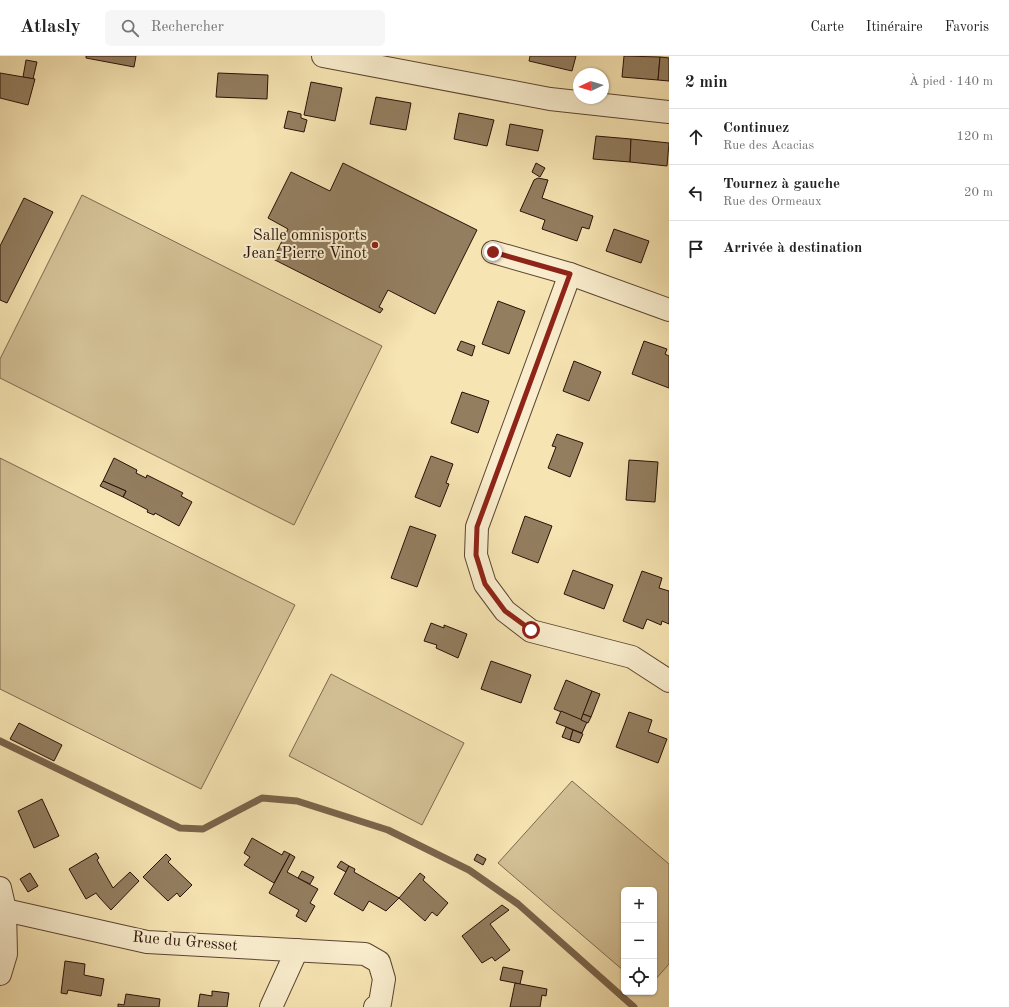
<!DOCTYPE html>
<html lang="fr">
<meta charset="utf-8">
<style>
:root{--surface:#fff;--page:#f6f6f6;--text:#222;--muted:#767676;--line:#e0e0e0}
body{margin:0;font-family:"Old Standard TT",serif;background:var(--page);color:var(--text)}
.controls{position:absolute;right:12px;bottom:12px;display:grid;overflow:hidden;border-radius:6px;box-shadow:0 1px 3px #0004}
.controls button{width:36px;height:36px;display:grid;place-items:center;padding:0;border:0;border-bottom:1px solid var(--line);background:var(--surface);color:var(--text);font:20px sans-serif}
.compass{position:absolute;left:573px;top:12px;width:36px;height:36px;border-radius:50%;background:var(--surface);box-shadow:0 1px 3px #0004;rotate:266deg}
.stop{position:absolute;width:12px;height:12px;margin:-9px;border:3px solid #8f2418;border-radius:50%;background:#fff}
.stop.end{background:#8f2418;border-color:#fff;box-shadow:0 1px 4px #0008}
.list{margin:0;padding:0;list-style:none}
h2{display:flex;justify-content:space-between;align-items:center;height:52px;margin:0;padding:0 16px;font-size:17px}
h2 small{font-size:13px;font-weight:400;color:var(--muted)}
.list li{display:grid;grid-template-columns:26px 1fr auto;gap:12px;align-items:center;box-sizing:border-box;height:56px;padding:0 16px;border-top:1px solid var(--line)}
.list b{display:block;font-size:15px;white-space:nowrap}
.list p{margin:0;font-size:13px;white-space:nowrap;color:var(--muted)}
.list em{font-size:13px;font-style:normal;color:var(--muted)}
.icon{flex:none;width:22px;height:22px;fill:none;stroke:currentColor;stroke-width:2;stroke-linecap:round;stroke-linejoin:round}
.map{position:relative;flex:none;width:669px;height:951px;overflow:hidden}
header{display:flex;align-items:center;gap:24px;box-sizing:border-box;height:56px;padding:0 20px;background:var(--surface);border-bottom:1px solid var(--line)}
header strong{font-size:19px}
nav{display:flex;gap:22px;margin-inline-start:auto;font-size:14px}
.search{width:280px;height:36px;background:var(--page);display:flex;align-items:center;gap:10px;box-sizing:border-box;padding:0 14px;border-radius:6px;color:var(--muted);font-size:15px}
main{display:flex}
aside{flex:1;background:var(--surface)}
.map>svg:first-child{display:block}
</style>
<header>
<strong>Atlasly</strong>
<div class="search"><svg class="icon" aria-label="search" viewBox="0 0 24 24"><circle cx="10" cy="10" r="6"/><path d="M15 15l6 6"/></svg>Rechercher</div>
<nav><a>Carte</a><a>Itinéraire</a><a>Favoris</a></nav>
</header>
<main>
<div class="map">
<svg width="669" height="951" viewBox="0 0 669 951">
<rect width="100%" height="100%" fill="#f6e4b2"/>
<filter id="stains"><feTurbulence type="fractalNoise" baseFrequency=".005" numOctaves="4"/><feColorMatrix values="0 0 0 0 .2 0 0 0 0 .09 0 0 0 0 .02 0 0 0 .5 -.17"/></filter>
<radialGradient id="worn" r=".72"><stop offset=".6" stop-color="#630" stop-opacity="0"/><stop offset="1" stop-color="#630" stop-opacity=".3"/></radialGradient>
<g fill="#d3c095" stroke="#7e684e">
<path d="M82,139L382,290L294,469L0,322V303Z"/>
<path d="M0,402L295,549L201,733L0,633Z"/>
<path d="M331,618L464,687L422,769L289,700Z"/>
<path d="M572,725L669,808V908L654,925V834H624V915L498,807Z"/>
</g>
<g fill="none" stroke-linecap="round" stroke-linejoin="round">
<path stroke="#7a644b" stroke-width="7" d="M0,685L180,772L203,773L262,742L297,745L388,774L469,814L518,848L634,951"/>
</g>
<g fill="#937e60" stroke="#281007">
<path d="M86,0H136L134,11L86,2Z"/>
<path d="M530,0H576L572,15L529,5Z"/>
<path d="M624,0L660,1L658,24L622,21Z"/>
<path d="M660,1L669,2V25L658,24Z"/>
<path d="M26,4L37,6L33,23L23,21Z"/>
<path d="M0,17L35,23L28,49L0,42Z"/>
<path d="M218,17L268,19L267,43L216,41Z"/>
<path d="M311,26L342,32L335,65L304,59Z"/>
<path d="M376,41L411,47L406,74L370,68Z"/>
<path d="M288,55L301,58V62L307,64L304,76L284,72Z"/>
<path d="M459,57L494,64L487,90L454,83Z"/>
<path d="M510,68L543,74L538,95L506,89Z"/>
<path d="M596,80L631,83L630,106L593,103Z"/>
<path d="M631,83L669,87L667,110L630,106Z"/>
<path d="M343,107L477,174L435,258L388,234L379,251L383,253L380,257L273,203L288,173L268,162L291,116L330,135Z"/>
<path d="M536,107L545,112L540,121L532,116Z"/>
<path d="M538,122L548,124L542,142L593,160L589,173L582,171L577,185L542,173L545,164L520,155L534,124Z"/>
<path d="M24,142L53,156L7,247L0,244V190Z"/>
<path d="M614,173L649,185L641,207L606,195Z"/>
<path d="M498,245L525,255L509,298L482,288Z"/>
<path d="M461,285L475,290L472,300L457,294Z"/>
<path d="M644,285L667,293L665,298L669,300V332L632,318Z"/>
<path d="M574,305L601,316L589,345L563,335Z"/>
<path d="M462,336L489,345L478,377L451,367Z"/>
<path d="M557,378L583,387L570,421L548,412L556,391L552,390Z"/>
<path d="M431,400L453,408L446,427L449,428L440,451L415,441Z"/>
<path d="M114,402L137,414L136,417L146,422L147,419L183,437L181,440L192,446L179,470L155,457L154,459L147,456L148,454L123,441L126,435L103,425Z"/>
<path d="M629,404L658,406L655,446L626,444Z"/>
<path d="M103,425L126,435L123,441L100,430Z"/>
<path d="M525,460L552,470L538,507L512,497Z"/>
<path d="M410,470L436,479L417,531L391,522Z"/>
<path d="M573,514L613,529L604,553L564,538Z"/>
<path d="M642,515L662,522L659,532L669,535V568L662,565L661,569L647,563L643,573L623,565Z"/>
<path d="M431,567L444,572V569L467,578L458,602L436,592L437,589L424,585Z"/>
<path d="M491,605L531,619L521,647L481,633Z"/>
<path d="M566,624L592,635L581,664L554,653Z"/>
<path d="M592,635L600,638L591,661L583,658Z"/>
<path d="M561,655L587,666L582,677L556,667Z"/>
<path d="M629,656L652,664L648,676L667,683L658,707L616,691Z"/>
<path d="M583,658L591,661L588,667L581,664Z"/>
<path d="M19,667L62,689L54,705L10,683Z"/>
<path d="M566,671L573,674L570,684L562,681Z"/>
<path d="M573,674L583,678L579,687L570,684Z"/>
<path d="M42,743L59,780L34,792L18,755Z"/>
<path d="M252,782L282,799L284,795L290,798L274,827L244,809L250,801L244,797Z"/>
<path d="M96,797L99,802L97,804L113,832L130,816L139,825L111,854L99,841L96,837L86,843L69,813Z"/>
<path d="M166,798L171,803L168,806L192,829L180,841L177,837L168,845L143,821Z"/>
<path d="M290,798L295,801L287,816L318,833L310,847L315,850L306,866L296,860L299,854L269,837Z"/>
<path d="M477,798L486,803L483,809L474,804Z"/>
<path d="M341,805L349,810L346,816L337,811Z"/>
<path d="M349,810L355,813L354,816L399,842L386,855L369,845L363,855L334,838Z"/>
<path d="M302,815L314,821L310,828L298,822Z"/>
<path d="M30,817L38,830L28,836L20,823Z"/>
<path d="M420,817L425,821L423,824L448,847L437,860L432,856L425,865L399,842Z"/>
<path d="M502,849L509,854L490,868L510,894L495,905L492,901L482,907L462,880Z"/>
<path d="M65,905L85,908L84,919L104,923L101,940L68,934L67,938L61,937Z"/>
<path d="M503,911L523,915L520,928L500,924Z"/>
<path d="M515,927L547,933L546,940L542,939L540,951H510Z"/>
<path d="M212,935L229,937L227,951H198L200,938L212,940Z"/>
<path d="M126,938L160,943L159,951H118V948L124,949Z"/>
</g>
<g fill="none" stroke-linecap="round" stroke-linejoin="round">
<defs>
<g id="minor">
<path d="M323,0L550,43L669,56"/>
<path d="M493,196L570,218L669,254"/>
<path d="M570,218L477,471L476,499L485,528L505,555L531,575L632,601L669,625"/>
<path d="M0,832L5,854L6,898L0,918"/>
<path d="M5,854L147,886L365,898L379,906L384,923L380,947L375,951"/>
<path d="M271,951L297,894"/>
</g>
</defs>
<use href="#minor" stroke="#5c4532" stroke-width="24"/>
<use href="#minor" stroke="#f9edcd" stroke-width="22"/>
</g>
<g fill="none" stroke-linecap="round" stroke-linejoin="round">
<path stroke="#8f2418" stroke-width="5" d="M493,196L570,218L477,471L476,499L485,528L505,555L531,574"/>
</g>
<circle fill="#8f2418" stroke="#f9edcd" stroke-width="1.5" cx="375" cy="189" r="4"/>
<g text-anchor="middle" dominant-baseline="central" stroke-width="4" stroke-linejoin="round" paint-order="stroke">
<g font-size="16" fill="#281007" stroke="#f9edcd" text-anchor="end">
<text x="367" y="180">Salle omnisports<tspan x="367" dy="18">Jean-Pierre Vinot</tspan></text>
</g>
<g font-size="16" fill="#281007" stroke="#f9edcd">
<text transform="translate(185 886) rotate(5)">Rue du Gresset</text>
</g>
</g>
<rect width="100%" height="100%" filter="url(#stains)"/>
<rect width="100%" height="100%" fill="url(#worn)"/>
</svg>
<div class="controls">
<button>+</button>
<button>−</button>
<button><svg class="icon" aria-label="locate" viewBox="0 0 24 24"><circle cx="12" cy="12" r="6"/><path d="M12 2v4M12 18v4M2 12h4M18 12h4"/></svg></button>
</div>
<svg class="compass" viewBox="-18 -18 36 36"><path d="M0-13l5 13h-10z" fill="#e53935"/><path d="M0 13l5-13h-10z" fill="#767676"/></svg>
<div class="stop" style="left:531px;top:574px"></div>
<div class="stop end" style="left:493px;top:196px"></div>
</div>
<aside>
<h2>2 min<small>À pied · 140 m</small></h2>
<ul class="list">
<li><svg class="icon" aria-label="ahead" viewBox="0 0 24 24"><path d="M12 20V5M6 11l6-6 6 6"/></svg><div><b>Continuez</b><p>Rue des Acacias</p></div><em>120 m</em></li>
<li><svg class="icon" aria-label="left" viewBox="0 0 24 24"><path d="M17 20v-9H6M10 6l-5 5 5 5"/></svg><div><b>Tournez à gauche</b><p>Rue des Ormeaux</p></div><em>20 m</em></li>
<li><svg class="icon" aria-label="arrive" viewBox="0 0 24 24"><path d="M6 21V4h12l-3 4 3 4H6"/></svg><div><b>Arrivée à destination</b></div></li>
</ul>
</aside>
</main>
